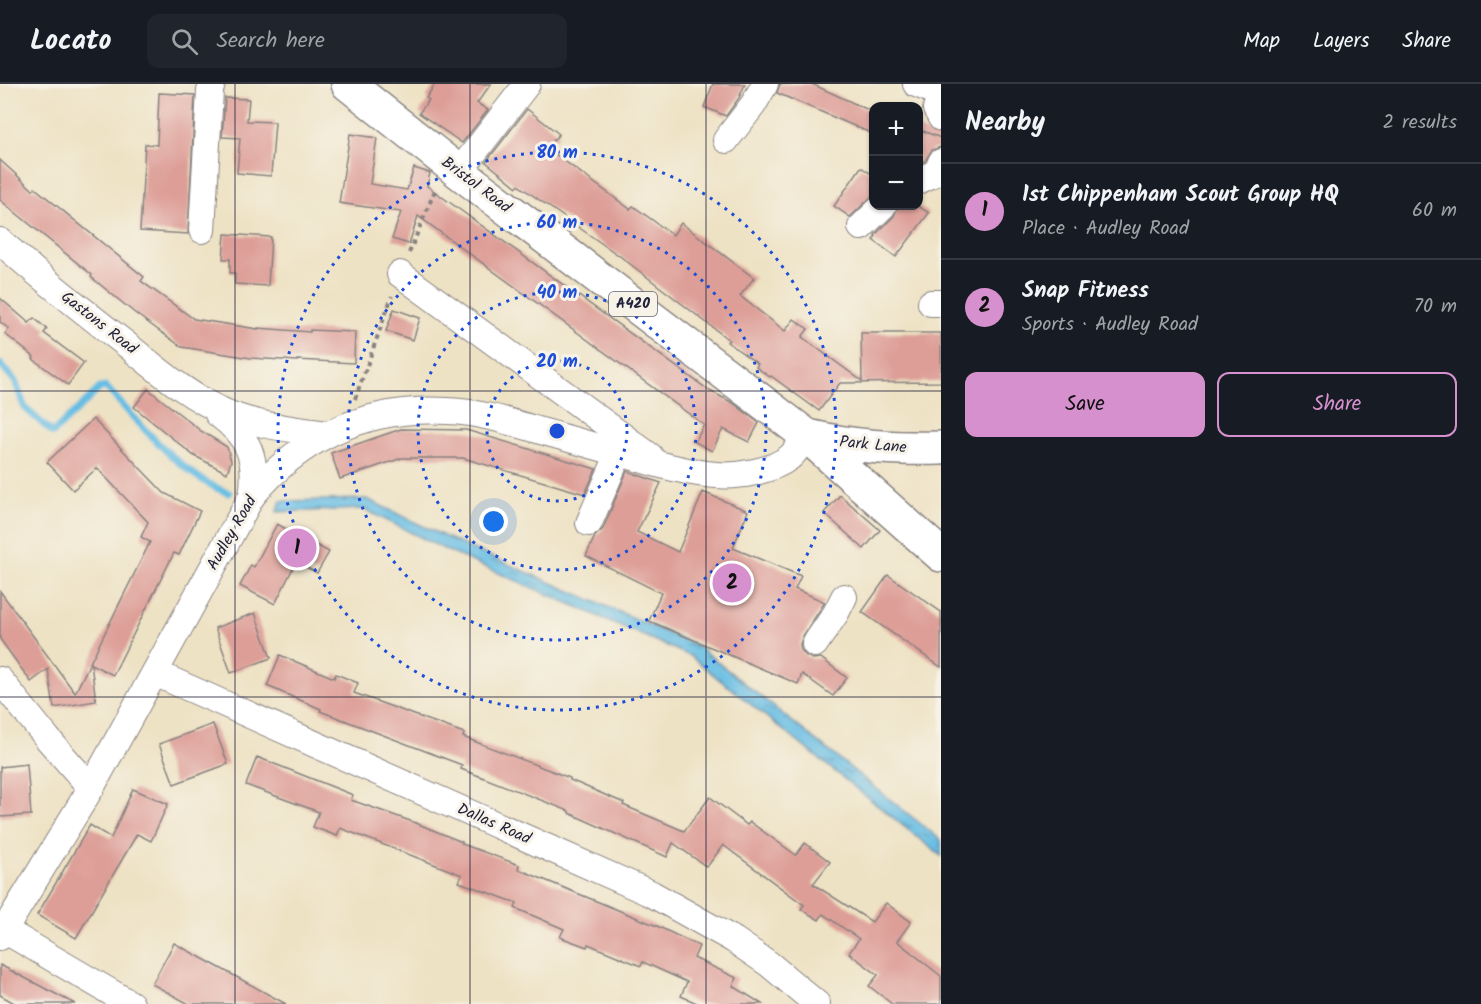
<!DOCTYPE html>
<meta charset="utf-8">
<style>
:root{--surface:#171b24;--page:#20242c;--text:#f1f3f6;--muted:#9ea1a6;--line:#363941;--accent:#d690ce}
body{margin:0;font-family:Kalam,sans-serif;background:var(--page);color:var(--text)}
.controls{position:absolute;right:18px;top:18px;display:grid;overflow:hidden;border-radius:12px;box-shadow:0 2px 4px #0004}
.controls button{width:54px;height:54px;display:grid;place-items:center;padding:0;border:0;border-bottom:2px solid var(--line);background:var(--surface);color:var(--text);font:30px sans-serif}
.you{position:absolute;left:494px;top:438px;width:21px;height:21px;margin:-15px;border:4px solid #fff;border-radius:50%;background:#1a73e8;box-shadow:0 0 0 9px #1a73e833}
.badge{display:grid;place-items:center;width:39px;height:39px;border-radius:50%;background:var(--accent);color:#111;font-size:20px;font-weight:700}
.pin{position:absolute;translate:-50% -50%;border:3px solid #fff;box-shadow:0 2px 6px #0006}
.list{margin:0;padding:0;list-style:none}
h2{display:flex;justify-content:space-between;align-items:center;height:78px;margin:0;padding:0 24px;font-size:26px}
h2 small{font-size:20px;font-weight:400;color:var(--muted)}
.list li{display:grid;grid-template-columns:39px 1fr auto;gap:18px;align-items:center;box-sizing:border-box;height:96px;padding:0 24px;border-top:2px solid var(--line)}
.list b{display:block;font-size:22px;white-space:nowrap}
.list p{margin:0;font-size:20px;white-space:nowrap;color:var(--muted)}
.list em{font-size:20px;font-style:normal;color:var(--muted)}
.actions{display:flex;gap:12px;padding:18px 24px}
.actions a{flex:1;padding:14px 0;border:2px solid var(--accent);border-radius:12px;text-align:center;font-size:21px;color:var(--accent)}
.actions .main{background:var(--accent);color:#111}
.icon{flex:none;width:33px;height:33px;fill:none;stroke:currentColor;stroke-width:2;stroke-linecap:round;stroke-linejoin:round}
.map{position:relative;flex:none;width:941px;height:920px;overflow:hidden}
header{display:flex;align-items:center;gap:36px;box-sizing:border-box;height:84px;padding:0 30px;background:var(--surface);border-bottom:2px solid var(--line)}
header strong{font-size:28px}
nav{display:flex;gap:33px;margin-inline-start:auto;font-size:21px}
.search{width:420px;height:54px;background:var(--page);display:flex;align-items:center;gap:15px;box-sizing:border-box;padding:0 21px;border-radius:12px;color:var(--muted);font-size:22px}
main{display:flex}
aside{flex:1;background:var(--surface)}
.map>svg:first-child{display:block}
</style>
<header>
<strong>Locato</strong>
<div class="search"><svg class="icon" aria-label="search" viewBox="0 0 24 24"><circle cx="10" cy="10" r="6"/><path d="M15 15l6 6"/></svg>Search here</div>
<nav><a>Map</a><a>Layers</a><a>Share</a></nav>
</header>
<main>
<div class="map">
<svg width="941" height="920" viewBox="0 0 941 920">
<defs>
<pattern id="water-ripples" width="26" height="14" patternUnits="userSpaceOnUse" patternTransform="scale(1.5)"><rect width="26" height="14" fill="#66bde3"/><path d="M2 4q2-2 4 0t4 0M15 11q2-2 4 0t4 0" fill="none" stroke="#5499b9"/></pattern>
</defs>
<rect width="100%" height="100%" fill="#f7f3e8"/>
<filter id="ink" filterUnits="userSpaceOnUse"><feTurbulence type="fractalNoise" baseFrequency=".0167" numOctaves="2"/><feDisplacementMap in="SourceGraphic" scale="12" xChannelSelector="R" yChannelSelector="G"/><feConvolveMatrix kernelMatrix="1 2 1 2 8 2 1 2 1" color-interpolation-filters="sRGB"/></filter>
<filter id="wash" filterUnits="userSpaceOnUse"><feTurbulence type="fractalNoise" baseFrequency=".008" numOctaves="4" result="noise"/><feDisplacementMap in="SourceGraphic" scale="24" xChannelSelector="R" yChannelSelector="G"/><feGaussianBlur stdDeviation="1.35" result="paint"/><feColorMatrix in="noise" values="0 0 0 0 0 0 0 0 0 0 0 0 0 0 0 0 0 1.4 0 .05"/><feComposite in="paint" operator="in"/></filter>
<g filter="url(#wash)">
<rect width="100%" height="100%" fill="#eee2c4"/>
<path fill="url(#water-ripples)" stroke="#44708f" stroke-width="1.5" d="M367,415L454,457L696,561L941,756V772L690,572L450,468L364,425L277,428L281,417Z"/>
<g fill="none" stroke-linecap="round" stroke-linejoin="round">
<path stroke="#66bde3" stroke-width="7" d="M0,280L15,297L25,324L53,349L100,304L106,303C137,337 186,396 229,409"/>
</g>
<g id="blocks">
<g fill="#dd9e97">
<path d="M435,0H491L477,19L488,26L462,59L419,29L429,16L426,14Z"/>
<path d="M713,0H745L739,14L726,32L704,23Z"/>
<path d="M780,0H812L873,28V50L777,9Z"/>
<path d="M159,9L195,11L188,150L140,147L145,60L157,61Z"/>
<path d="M225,14L249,15L247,37L275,38L271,92L237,89L240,54L222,53Z"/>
<path d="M527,25L559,50L547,64L630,125L633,122L673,151L681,139L754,194L740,212L785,247L794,235L808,245L802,253L862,297L861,249H941V298L840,299L819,327L771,292L770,293L756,283L758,280L727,258L729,256L621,173L518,101L517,103L486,78Z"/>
<path d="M918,45L941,54V63L932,66L925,77L918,80Z"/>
<path d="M350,50L377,54L370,100L407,106L414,84L430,89L427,102L710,307L733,319L759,339L749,358L723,345L712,367L695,358L704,341L418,132L409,160L392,155L401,128L339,119Z"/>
<path d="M0,76L33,106L35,104L144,193L141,197L194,235L258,245V244L310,248V246L355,248L354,279L297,276V277L251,274L182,263L136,230L91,193L92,191L0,116Z"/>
<path d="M861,83L873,91V111L850,133L834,122Z"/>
<path d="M898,122H918L929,129L896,173L873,156L876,152L875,151L894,132Z"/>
<path d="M225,150L271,153L268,202L235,200V189H230V175H223Z"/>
<path d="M0,214L29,239L34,234L47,245L44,249L84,279L68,301L33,275L34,273L5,250L9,245L0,238Z"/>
<path d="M394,225L420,234L413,256L386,247Z"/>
<path d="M148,305L201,347L227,363L231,377L227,389L193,371L134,323Z"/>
<path d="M93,335L164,409L200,427L179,471L174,469L113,591L91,580L96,617L54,624L48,585L31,598L0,555V507L75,609L150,458L141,453L148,438L97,384L73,406L47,378Z"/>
<path d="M401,345L466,346L596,385L585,410L463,374H402L340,395L331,369Z"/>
<path d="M627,387L661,399L637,448L678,468L703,408L748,427L733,464L801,492L795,505L825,518L803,552L800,560L801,566L806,572L813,575L821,574L847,594L833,612L802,590L798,600L649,537L661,509L586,472L595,452L603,445Z"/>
<path d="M840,411L880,446L864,465L824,429Z"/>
<path d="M277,440L329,468L317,489L296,478L275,520L240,502L251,481L254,483Z"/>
<path d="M888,491L941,528V583L862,528Z"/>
<path d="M255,529L271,574L231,589L215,544Z"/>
<path d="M280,571L334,594L336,590L358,599L354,609L464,649L463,653L570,694V696L624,719L623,721L684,747L710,713L747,741L750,738L796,771L805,759L830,778L813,800L872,838L886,819L911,838L897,857L941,892V920H892L869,902L878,891L849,869L859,855L823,830L819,836L801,825L804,821L723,761L707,783L673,759L667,773L569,729V727L461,685L462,681L320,627L321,625L267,602Z"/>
<path d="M213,640L228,680L174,700L159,660Z"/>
<path d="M257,673L353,711L351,716L416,739L462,758V760L519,781L518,785L657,842L699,862L694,874L737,894L733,902L762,920H699L681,912L687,898L643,878L641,882L588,860L587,863L560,853L564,845L515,824L517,819L459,798L462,791L340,744L337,752L313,743L319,728L246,701Z"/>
<path d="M27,680L31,731L0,733V683Z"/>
<path d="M133,705L168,720L151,757L137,750L76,854L37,831L90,741L111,754Z"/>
<path d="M174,859L286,920H189L152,900Z"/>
<path d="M0,881L75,920H16L0,911Z"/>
</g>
</g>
</g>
<g filter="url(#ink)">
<use href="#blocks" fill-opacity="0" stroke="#888280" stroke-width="1.5"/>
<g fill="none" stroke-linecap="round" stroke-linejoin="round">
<defs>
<g id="minor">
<path d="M916,0L941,10"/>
<path d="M940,9L936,25L941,34"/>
<path d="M726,56L753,21L765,0"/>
<path d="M459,88L527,0"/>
<path d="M918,97L937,88L941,78"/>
<path d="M861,143L883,122"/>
<path d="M202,146L210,7L212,0"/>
<path d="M0,157C41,194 83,227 127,261C159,287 190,314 229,330C259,342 294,345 327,350"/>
<path d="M400,190L650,372"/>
<path d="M931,219H941"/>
<path d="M218,330C249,353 258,374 252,412"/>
<path d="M589,439L619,369"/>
<path d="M815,560L836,529L844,513"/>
<path d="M155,589L652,810L734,856L769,880L817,920"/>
<path d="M0,596L48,655L91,704"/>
<path d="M4,846L131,920"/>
<path d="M0,853L91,704L252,412C303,351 369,322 448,327C479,328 511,338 541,347C573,356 605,365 637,374C663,382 689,389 716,391C739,393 772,387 790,373C797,367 802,358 806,351"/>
</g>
<g id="major">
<path d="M348,0L459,88L806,351L941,471"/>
<path d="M808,352C854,363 894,365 941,364"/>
</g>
</defs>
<use href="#minor" stroke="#888280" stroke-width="28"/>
<use href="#major" stroke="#888280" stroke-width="36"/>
<g stroke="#888280" stroke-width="4" stroke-dasharray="4.5 4.5" stroke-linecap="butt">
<path d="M409,169L436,104"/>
<path d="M355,315L392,212"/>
</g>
<use href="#minor" stroke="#fff" stroke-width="26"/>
<use href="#major" stroke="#fff" stroke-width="33"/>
</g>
</g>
<path fill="none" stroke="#22223b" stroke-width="1.5" stroke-opacity="0.55" d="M235,0V920M470,0V920M706,0V920M0,307H941M0,613H941"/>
<g fill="none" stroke="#1d4ed8" stroke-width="3" stroke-dasharray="3 6">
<circle cx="557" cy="347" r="70"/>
<circle cx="557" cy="347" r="139"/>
<circle cx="557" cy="347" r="209"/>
<circle cx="557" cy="347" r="279"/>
</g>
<g text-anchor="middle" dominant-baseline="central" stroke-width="6" stroke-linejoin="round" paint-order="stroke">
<rect fill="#f7f3e8" stroke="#62616f" stroke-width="1.5" x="609" y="208" width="48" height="24" rx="4.5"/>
<g font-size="15" font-weight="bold" fill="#22223b">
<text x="633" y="220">A420</text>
</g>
<g font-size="16" fill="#22223b" stroke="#f7f3e8">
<text transform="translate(476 101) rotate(37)">Bristol Road</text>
<text transform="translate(99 239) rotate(38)">Gastons Road</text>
<text transform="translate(873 361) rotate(5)">Park Lane</text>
<text transform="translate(232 449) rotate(-60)">Audley Road</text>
<text transform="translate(494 740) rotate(24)">Dallas Road</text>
</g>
</g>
<circle cx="557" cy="347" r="9" fill="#1d4ed8" stroke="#f7f3e8" stroke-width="3"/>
<g font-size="18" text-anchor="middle" font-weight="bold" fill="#1d4ed8" stroke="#f7f3e8" stroke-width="6" stroke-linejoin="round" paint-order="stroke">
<text x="557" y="74">80 m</text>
<text x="557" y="144">60 m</text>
<text x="557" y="214">40 m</text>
<text x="557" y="283">20 m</text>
</g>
</svg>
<div class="controls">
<button>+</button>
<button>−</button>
</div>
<div class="you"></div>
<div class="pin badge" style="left:297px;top:464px">1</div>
<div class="pin badge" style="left:732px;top:499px">2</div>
</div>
<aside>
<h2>Nearby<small>2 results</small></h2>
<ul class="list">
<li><span class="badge">1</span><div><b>1st Chippenham Scout Group HQ</b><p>Place · Audley Road</p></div><em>60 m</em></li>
<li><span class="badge">2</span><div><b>Snap Fitness</b><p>Sports · Audley Road</p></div><em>70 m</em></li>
</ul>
<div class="actions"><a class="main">Save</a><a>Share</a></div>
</aside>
</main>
